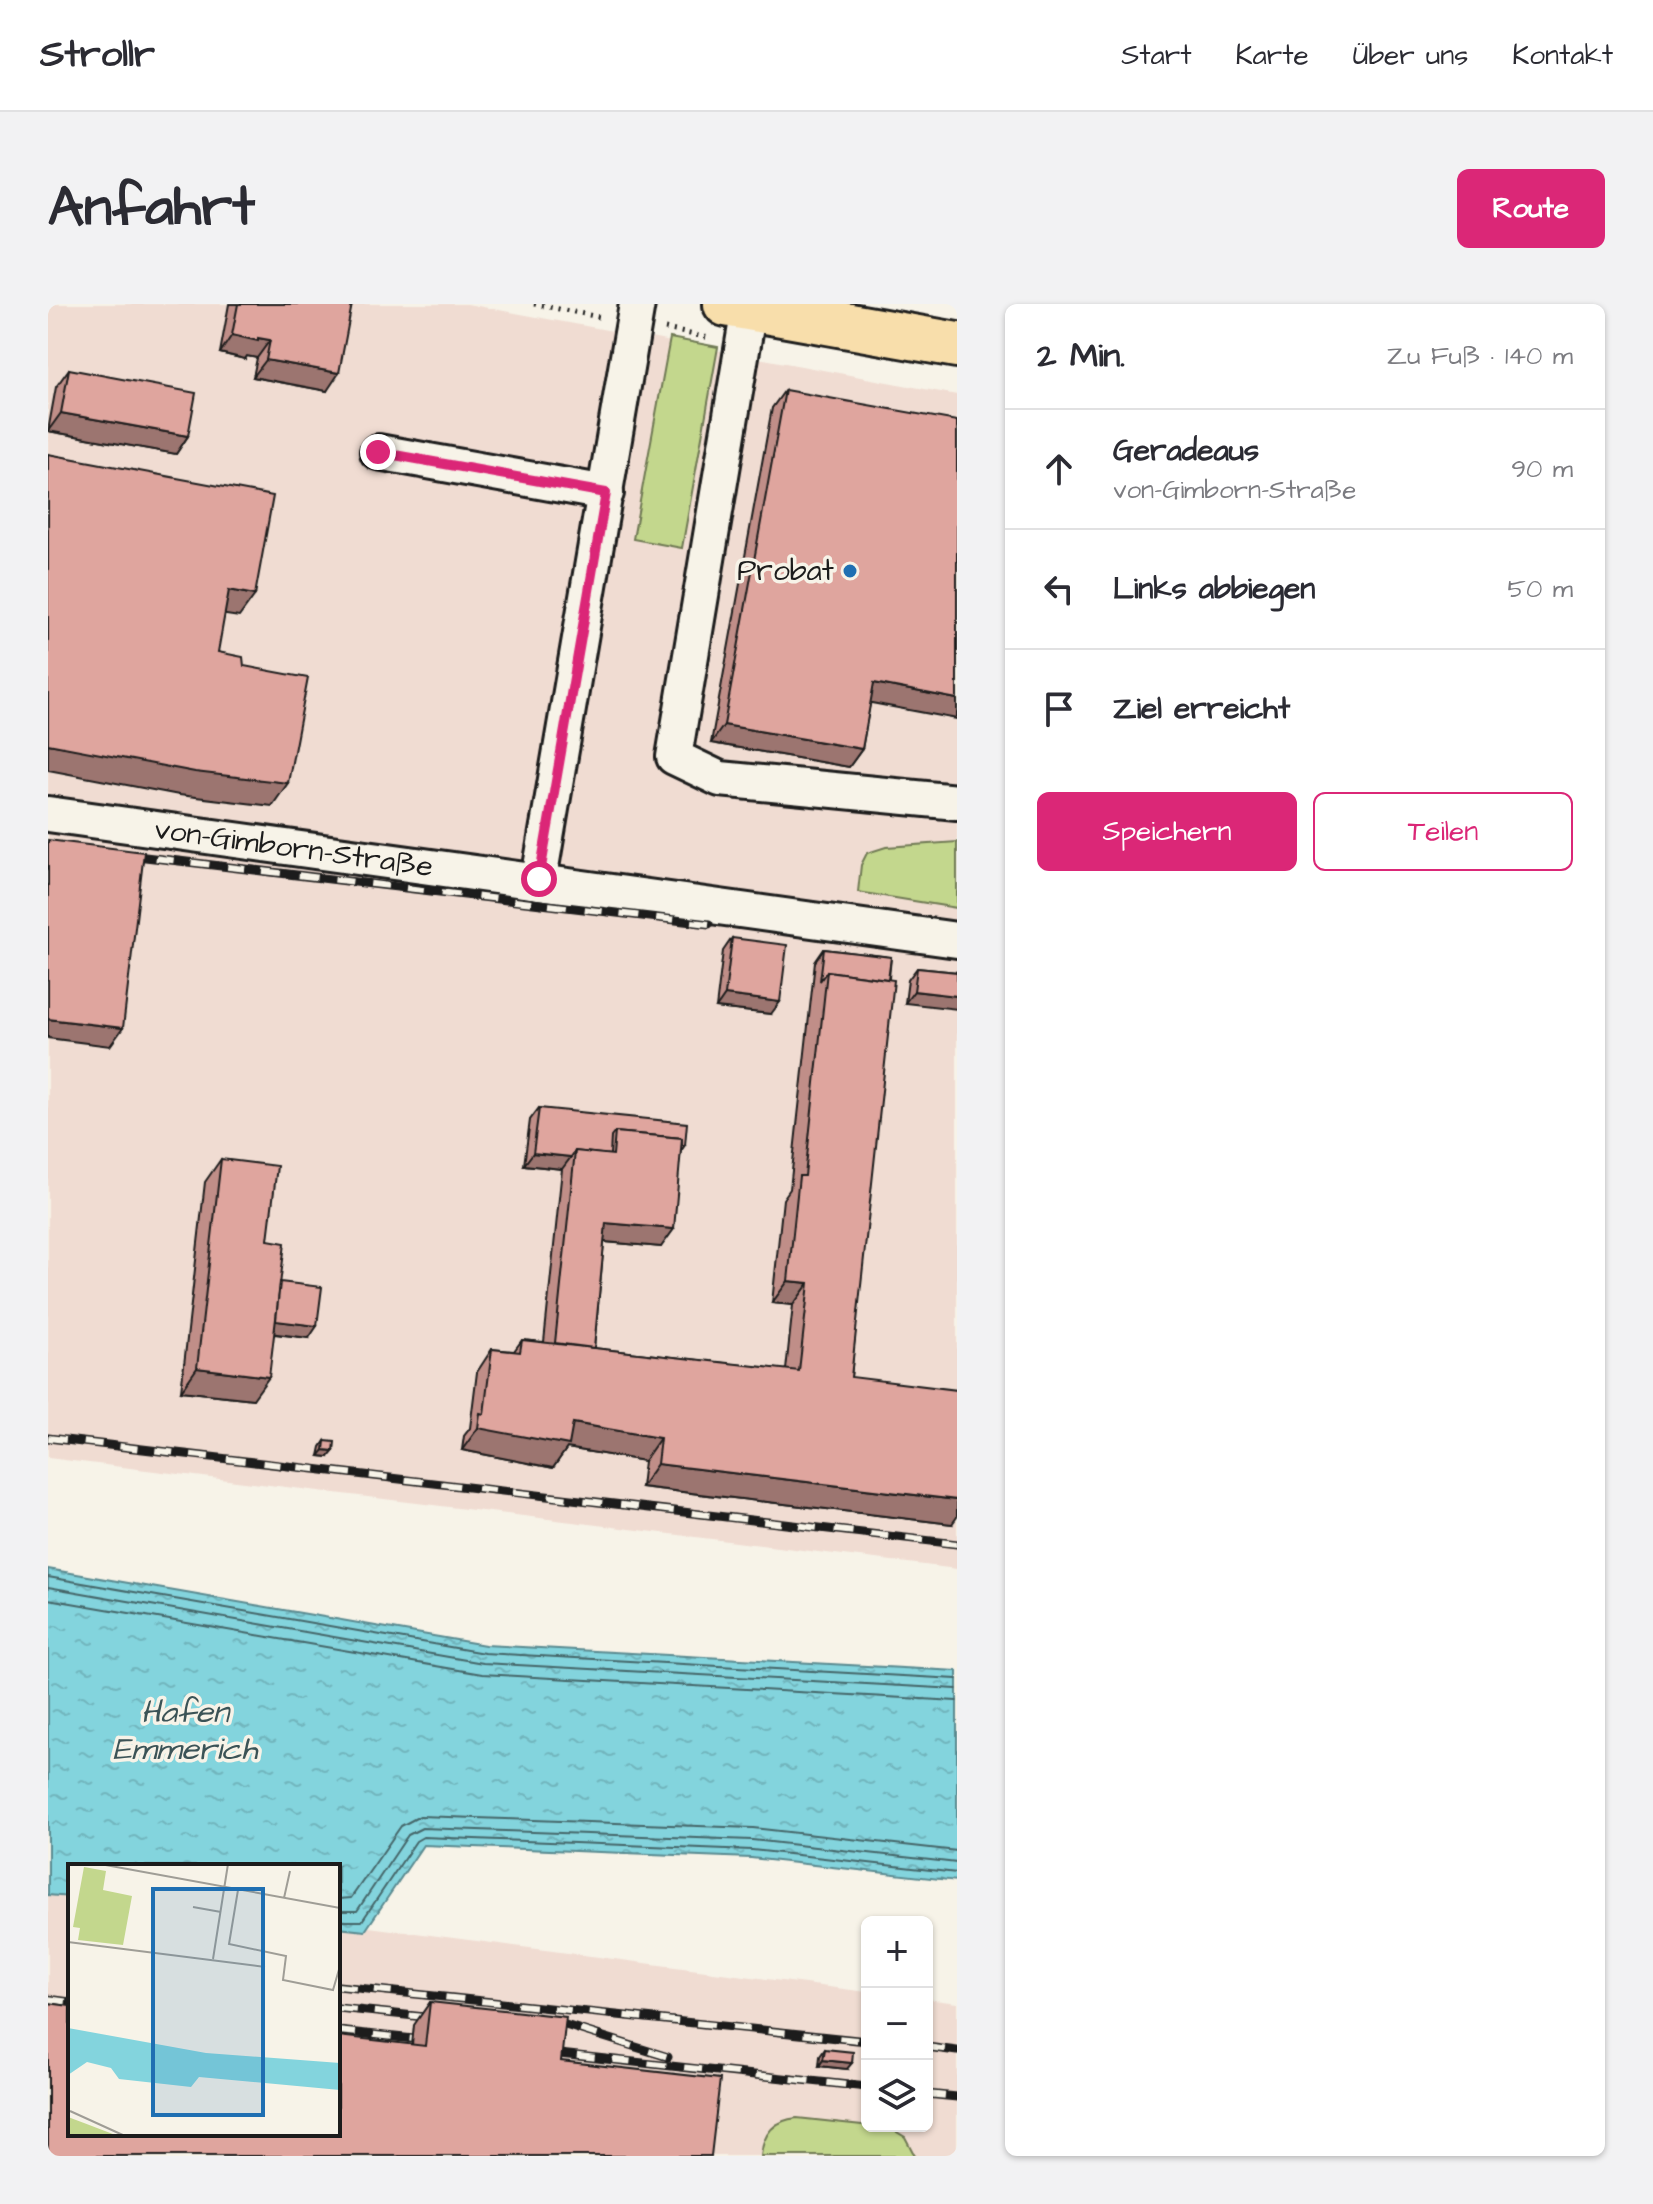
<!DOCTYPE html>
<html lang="de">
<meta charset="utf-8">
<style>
:root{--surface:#fff;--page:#f2f2f3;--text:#2b2b33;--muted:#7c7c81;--line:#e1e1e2;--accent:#db2777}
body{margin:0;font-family:"Architects Daughter",sans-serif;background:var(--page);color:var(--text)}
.controls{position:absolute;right:24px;bottom:24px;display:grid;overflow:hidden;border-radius:12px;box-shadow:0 2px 6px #0004}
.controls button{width:72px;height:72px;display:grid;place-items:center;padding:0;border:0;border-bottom:2px solid var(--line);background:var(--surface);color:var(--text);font:40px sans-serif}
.stop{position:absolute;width:24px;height:24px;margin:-18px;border:6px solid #db2777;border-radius:50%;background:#fff}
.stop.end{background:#db2777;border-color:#fff;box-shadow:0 2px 8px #0008}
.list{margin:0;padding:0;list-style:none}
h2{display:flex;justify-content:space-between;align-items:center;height:104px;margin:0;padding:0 32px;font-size:34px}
h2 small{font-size:26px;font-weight:400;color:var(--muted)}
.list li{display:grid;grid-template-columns:52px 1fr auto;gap:24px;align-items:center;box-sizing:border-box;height:120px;padding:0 32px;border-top:2px solid var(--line)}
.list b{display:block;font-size:30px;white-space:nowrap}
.list p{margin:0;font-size:26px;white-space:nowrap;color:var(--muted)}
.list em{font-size:26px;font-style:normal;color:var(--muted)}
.actions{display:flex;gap:16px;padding:24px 32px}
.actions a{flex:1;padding:18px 0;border:2px solid var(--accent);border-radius:12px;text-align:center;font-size:28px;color:var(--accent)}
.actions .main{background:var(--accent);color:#fff}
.icon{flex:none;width:44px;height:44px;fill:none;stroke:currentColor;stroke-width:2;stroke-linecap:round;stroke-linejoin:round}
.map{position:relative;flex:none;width:909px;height:1852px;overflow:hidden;border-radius:12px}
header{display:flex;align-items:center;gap:48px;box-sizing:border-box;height:112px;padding:0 40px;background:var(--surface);border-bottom:2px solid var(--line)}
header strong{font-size:38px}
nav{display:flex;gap:44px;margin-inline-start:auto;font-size:28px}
.intro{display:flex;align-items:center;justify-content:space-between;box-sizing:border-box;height:192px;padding:0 48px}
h1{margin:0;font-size:56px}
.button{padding:20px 36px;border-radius:12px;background:var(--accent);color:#fff;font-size:28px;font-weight:700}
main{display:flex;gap:48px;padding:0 48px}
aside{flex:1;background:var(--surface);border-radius:12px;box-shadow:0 2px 6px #0004}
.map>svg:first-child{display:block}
</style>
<header>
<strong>Strollr</strong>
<nav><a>Start</a><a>Karte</a><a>Über uns</a><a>Kontakt</a></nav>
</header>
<div class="intro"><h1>Anfahrt</h1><a class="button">Route</a></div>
<main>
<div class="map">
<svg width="909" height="1852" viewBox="0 0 909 1852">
<defs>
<pattern id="water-ripples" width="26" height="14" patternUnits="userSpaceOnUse" patternTransform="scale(2)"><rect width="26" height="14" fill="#83d4dd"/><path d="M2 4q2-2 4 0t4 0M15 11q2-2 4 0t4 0" fill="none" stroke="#71b5bd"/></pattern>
</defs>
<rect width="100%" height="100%" fill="#f7f3e8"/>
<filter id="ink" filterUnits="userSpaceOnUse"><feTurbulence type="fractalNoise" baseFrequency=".0125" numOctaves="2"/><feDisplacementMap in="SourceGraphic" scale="16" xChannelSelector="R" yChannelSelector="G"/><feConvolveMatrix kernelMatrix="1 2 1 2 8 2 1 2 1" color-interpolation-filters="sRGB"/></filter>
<g filter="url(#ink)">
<g fill="#f0dcd2">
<path d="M0,0H419L909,91V1265L0,1154Z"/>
<path d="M0,1581L22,1584V1830H290V1619L819,1688V1822H879V1695L909,1699V1852H0Z"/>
</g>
<g fill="#c3d78d" stroke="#707a54" stroke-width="2">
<path d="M622,34L670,43L634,244L585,235Z"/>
<path d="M909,538V604L810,588L813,561L819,549L838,543Z"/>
<path d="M749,1814L842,1824L857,1833L867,1852H713C715,1830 725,1816 749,1814Z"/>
</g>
<path fill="url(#water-ripples)" stroke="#5a8a90" stroke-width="2" d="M0,1265L437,1341L909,1367V1577L703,1554L375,1541L317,1627L290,1624V1562H22V1593L0,1591Z"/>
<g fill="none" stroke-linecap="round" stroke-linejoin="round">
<g stroke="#456669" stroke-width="2">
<path d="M0,1273L436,1349L909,1375"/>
<path d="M0,1283L435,1359L909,1385"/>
<path d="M0,1295L434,1370L909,1397"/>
<path d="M290,1595L303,1594L353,1522L372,1512L705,1524L909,1547"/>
<path d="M290,1607H309L360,1531L374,1524L704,1536L909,1559"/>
<path d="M290,1617H314L368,1537L375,1533L704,1546L909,1569"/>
</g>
<defs>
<g id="minor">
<path d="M701,4L626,453L672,475L909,498"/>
<path d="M330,148L558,189"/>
<path id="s1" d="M0,510L909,636"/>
<path d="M491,575L589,0"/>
</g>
<path id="major" d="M678,0L909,41"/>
</defs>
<use href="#minor" stroke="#1c1c1c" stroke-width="40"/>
<use href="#major" stroke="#1c1c1c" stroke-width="50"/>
<g stroke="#1c1c1c" stroke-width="5" stroke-dasharray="2 6" stroke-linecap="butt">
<path d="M486,0L556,14"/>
<path d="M617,25L662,34"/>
</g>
<use href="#minor" stroke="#f7f3e8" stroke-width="34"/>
<use href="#major" stroke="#f8deab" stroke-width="44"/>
<defs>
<g id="rail">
<path d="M72,550L661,620"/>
<path d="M0,1134L909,1240"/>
<path d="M290,1682L819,1737"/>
<path d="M0,1695L22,1698"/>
<path d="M290,1704L396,1715"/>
<path d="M498,1715L620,1753"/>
<path d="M290,1727L385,1737"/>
<path d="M879,1743L909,1747"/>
<path d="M493,1748L819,1783"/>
<path d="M879,1790L909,1793"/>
</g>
</defs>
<use href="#rail" stroke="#1c1c1c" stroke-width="9"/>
<use href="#rail" stroke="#f7f3e8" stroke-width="6" stroke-dasharray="18" stroke-linecap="butt"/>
</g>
<g fill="#c08e88" stroke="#1c1c1c" stroke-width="2">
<path d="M181,0H304L279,87L205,73L209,54L199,52L197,55L172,49Z"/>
<path d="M21,65L140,132L128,150L0,127L8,83Z"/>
<path d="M737,86L822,399L814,445L801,463L663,439L724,104Z"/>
<path d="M684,634L723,710L668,704L675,647Z"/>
<path d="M776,645L843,653L803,1073L904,1220L593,1183L596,1157L519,1144L505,1164L414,1146L416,1132L422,1124L429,1068L444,1045L466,1047L474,1036L496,1038L514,865L476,861L482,816L491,804L637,841L633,847L613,943L556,938L546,1044L738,1066L745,1001L724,999L735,895L742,885L767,658Z"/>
<path d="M869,664L909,668L857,699L860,676Z"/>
<path d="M173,855L220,936L232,978L261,1034L226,1030L205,1095L133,1087L157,878Z"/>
<path d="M277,1137L281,1153L271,1152L273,1143Z"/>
<path d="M382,1698L513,1757L22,1830L364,1741L366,1721Z"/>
<path d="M777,1745L799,1765L771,1762L772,1752Z"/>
</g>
<g fill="#9c746f" stroke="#1c1c1c" stroke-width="2">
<path d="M184,31L210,34L222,36L209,54L199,52L197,55L172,49Z"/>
<path d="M218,56L291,69L279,87L205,73Z"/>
<path d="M13,109L140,132L128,150L0,127Z"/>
<path d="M181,286L207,291L191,313L165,309Z"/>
<path d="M826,379L909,395V415L813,397Z"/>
<path d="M676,421L814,445L801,463L663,439Z"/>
<path d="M0,440L240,479L224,502L131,491L0,466Z"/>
<path d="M866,687L909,692V705L857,699Z"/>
<path d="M677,691L732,698L723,710L668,704Z"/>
<path d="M0,715L75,724L62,742L0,734Z"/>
<path d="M485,849L523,853L514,865L476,861Z"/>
<path d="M558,919L626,925L613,943L546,937Z"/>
<path d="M740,977L761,979L745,1001L724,999Z"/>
<path d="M222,1016L269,1022L261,1034L213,1028Z"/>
<path d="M149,1064L221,1073L205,1095L133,1087Z"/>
<path d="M525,1119L612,1134L596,1157L519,1144L505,1164L414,1146L430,1124Z"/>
<path d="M276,1146L286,1147L281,1153L271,1152Z"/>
<path d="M609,1160L909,1196V1213L904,1220L593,1183Z"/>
<path d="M775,1756L804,1759L799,1765L771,1762Z"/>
</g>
<g fill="#dfa59e" stroke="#1c1c1c" stroke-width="2">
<path d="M190,0H304L291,69L218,56L222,36L210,34V37L184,31Z"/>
<path d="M21,65L148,89L140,132L13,109Z"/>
<path d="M737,86L909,117V395L826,379L814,445L676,421Z"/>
<path d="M0,150L225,192L207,291L181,286L170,348L195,353L196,362L260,374L240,479L147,468L0,440Z"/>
<path d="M0,536L96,548L75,724L0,715Z"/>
<path d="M684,634L739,641L732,698L677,691Z"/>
<path d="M776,645L843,653L840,675L779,667L772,677Z"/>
<path d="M869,664L909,668V692L866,687Z"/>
<path d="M779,667L846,676L803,1073L909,1086V1196L609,1160L612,1134L525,1119L521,1141L430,1124L432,1109L436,1110L444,1045L472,1048L474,1036L751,1067L761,979L740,977L751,872H757Z"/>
<path d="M491,804L639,819L637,841H634V834L567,828L563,833L562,851L527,847L523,853L485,849Z"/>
<path d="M567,828L634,834L626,925L558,919L546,1044L507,1039L527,847L565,851Z"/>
<path d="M173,855L229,862L220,936L237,939L221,1073L149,1064Z"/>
<path d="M232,978L274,983L269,1022L228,1017Z"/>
<path d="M277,1137L287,1138L286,1147L276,1146Z"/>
<path d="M382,1698L518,1713L513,1757L672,1775L663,1852H0V1699L22,1702V1830H290V1732L377,1742Z"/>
<path d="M777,1745L805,1748L804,1759L775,1756Z"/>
</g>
</g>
<g fill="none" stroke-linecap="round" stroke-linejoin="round" filter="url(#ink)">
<path stroke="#db2777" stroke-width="10" d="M330,148L558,189L491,575"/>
</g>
<circle fill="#1f6fb2" stroke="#f7f3e8" stroke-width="3" cx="802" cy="267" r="8"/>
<g text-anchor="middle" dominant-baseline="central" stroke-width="7" stroke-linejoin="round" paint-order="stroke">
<g font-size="30" fill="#1c1c1c" stroke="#f7f3e8" text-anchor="end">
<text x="786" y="267">Probat</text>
</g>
<g font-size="30" fill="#1c1c1c" stroke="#f7f3e8">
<text stroke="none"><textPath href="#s1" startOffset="248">von-Gimborn-Straße</textPath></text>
</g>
<g font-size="32" font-style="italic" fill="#3b5356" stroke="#f7f3e8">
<text x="137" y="1408">Hafen<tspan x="137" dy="37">Emmerich</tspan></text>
</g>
</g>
<g transform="translate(20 1560)">
<rect width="272" height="272" fill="#f7f3e8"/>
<path d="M16,3L38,7L35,26L64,32L55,81L10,76L12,64L5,63Z" fill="#c3d78d"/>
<path d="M0,253L16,259L50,272H0Z" fill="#c3d78d"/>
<path d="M0,164L138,189L272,199V226L131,213L123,223L51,215L43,204L19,198L0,211Z" fill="#83d4dd"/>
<path fill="none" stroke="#9f9d96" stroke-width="2" d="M32,0L272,44M170,26L161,80L218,92L215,116L265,126L272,102M216,34L222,7M125,43L153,48M0,78L197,103M145,95L160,0M2,247L57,272"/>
<path fill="#1f6fb2" fill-opacity="0.15" stroke="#1f6fb2" stroke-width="4" d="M85,25H195V251H85Z"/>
<rect width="272" height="272" fill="none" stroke="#1c1c1c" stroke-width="4"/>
</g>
</svg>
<div class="controls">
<button>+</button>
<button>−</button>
<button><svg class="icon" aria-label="layers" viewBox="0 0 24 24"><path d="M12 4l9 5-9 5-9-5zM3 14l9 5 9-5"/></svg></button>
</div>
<div class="stop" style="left:491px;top:575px"></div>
<div class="stop end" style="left:330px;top:148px"></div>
</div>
<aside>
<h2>2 Min.<small>Zu Fuß · 140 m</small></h2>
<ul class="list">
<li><svg class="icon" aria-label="ahead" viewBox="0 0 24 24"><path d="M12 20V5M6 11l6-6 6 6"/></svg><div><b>Geradeaus</b><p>von-Gimborn-Straße</p></div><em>90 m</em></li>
<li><svg class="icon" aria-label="left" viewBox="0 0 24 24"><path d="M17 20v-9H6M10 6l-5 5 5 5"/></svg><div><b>Links abbiegen</b></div><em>50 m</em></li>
<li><svg class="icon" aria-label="arrive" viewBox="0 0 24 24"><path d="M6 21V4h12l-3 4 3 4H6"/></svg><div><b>Ziel erreicht</b></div></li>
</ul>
<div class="actions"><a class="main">Speichern</a><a>Teilen</a></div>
</aside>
</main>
